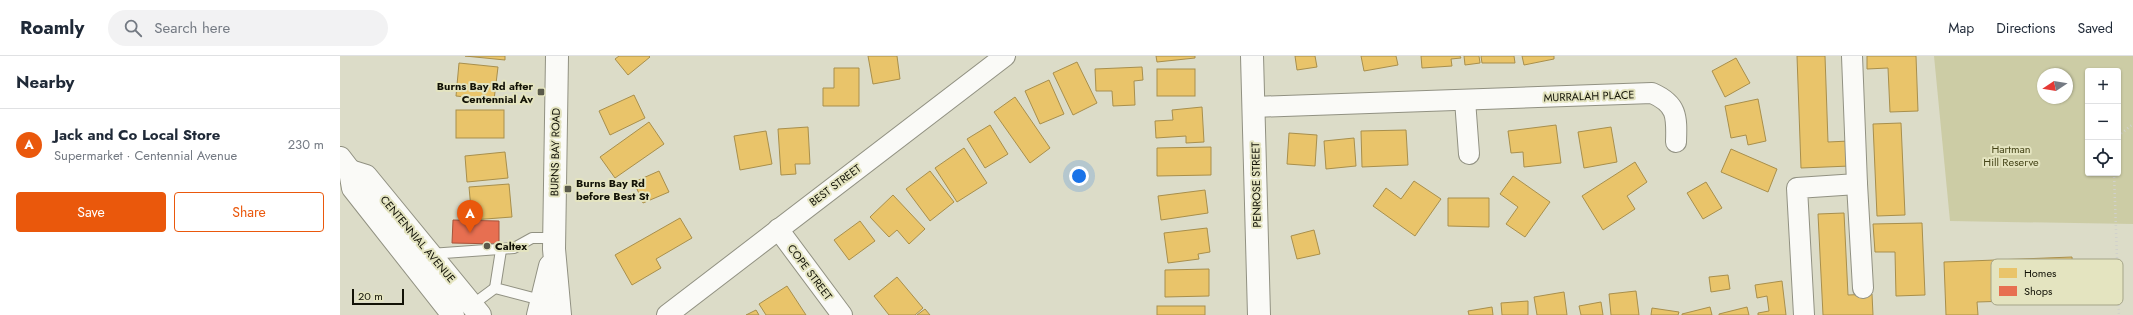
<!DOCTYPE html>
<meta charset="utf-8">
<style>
:root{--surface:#fff;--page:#f2f2f3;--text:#1f2937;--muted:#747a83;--line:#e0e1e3;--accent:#ea580c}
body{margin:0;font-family:Jost,sans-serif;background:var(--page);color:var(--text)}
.controls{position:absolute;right:12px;top:12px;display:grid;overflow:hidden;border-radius:4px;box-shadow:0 1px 3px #0004}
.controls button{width:36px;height:36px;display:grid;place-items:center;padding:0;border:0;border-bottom:1px solid var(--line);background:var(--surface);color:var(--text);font:20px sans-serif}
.compass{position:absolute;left:1697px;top:12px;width:36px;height:36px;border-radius:50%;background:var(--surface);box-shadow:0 1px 3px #0004;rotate:258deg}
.scale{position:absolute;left:12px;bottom:10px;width:52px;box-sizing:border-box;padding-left:4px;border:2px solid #121206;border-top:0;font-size:11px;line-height:14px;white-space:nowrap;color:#121206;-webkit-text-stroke:3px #e4e4c0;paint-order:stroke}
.you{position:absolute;left:739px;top:120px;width:14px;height:14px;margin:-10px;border:3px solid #fff;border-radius:50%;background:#1a73e8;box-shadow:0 0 0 6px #1a73e833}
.badge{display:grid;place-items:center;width:26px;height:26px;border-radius:50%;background:var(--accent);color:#fff;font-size:13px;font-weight:700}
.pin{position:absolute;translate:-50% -33px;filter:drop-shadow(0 1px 2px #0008)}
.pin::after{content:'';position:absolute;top:21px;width:14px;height:12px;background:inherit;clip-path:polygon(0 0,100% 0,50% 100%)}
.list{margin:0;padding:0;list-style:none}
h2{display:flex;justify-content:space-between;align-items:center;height:52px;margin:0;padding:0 16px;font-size:17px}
h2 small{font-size:13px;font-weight:400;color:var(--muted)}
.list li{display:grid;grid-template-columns:26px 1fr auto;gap:12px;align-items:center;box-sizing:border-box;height:72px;padding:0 16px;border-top:1px solid var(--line)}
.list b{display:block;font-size:15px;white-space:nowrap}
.list p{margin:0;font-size:13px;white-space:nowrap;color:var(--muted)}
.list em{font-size:13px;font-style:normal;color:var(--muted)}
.actions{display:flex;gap:8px;padding:12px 16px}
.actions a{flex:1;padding:9px 0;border:1px solid var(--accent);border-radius:4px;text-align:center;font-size:14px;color:var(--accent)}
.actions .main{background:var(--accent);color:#fff}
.icon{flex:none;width:22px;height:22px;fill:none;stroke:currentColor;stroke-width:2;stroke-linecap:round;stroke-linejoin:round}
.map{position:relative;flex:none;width:1793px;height:259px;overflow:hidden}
header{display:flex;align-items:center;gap:24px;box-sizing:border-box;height:56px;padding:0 20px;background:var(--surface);border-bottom:1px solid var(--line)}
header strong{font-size:19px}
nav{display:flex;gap:22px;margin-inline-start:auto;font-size:14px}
.search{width:280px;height:36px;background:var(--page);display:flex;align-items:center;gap:10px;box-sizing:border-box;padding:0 14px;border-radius:22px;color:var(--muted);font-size:15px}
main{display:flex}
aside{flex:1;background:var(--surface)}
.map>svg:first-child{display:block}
</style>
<header>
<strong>Roamly</strong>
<div class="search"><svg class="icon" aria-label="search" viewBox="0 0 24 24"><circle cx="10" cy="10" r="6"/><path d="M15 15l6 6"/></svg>Search here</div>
<nav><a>Map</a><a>Directions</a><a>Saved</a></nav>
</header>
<main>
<aside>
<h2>Nearby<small></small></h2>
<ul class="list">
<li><span class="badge">A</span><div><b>Jack and Co Local Store</b><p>Supermarket · Centennial Avenue</p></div><em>230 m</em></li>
</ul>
<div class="actions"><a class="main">Save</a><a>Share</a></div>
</aside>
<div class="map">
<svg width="1793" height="259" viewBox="0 0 1793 259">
<rect width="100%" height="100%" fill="#dcdcc8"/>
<path fill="#cccca5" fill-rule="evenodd" d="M1594,0H1793V168L1610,165ZM1748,15H1778V117H1748ZM1703,18H1727V42H1703Z"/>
<g fill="#e9c46a" stroke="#a88f4c">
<path d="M125,0H165V4Z"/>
<path d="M279,0H309L310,1L288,19L275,3Z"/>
<path d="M528,0H557L560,23L533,28Z"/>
<path d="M816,0H855V2L817,6Z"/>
<path d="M955,0H975L977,11L957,14Z"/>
<path d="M1021,0H1056L1058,9L1024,15Z"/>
<path d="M1081,0H1120L1121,2L1111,3L1112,10L1082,12Z"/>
<path d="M1124,0H1139L1140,7L1125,9Z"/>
<path d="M1141,0H1174L1175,7H1142Z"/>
<path d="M1182,0H1214V3L1184,9Z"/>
<path d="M1457,0H1485L1488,86L1509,85L1510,110L1461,112Z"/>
<path d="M1527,0H1576L1578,55L1550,56L1548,12L1527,13Z"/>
<path d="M1396,2L1410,27L1385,41L1372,15Z"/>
<path d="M737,6L757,47L733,59L713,17Z"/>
<path d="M119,7L158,11L154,44L116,40Z"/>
<path d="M802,11L803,24L794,25L795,49L773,50L772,35H756L755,13Z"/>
<path d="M494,12H519V50H483V32H494Z"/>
<rect x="817" y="13" width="38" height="27"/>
<path d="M709,24L724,58L700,68L685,35Z"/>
<path d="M294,39L305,62L270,79L259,55Z"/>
<path d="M675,41L710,92L690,107L654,56Z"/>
<path d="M1418,43L1426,85L1408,89L1406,79L1391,82L1385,50Z"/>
<path d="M862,51L864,86L846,87V80L816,82L815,65L833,64L832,54Z"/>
<rect x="116" y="54" width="48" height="28"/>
<path d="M309,66L324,88L275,122L260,101Z"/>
<path d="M1561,67L1565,159L1537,160L1533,68Z"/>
<path d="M650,69L668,98L645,112L627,83Z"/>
<path d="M1216,69L1221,107L1184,111L1183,96L1171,97L1168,75Z"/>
<path d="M468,71L470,108H455L456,118L441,119L438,73Z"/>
<path d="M1271,71L1277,106L1244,112L1238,76Z"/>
<path d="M1066,74L1068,109L1022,111L1021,75Z"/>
<path d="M426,75L432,108L400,114L394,80Z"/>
<path d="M949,77L977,79L975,110L947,108Z"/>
<path d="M1014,82L1016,110L986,113L984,85Z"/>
<path d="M871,91V119L817,120V92Z"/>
<path d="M624,92L647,127L617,146L595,112Z"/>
<path d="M1391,93L1437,113L1428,136L1381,116Z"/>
<path d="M165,96L168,122L127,126L125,100Z"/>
<path d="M1295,106L1307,126L1287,140L1295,153L1263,174L1242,140Z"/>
<path d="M319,115L329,136L303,147L294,126Z"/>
<path d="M590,115L614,146L590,165L566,133Z"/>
<path d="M1173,120L1210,146L1185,181L1166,168L1178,151L1160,138Z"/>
<path d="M1074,125L1101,143L1075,180L1033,150L1046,132L1061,143Z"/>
<path d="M1366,126L1382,152L1363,163L1347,137Z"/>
<path d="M169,128L172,161L132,164L129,131Z"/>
<path d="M865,134L868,157L821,164L818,140Z"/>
<path d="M553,139L585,173L569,188L557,174L549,181L530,161Z"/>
<path d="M1108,142H1149V171L1108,170Z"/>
<path d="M1504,157L1508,239L1532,238L1533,259H1483L1478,158Z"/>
<path d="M340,162L352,182L316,203L321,212L292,229L275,199Z"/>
<path d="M520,165L535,185L509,204L494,184Z"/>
<path d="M1582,167L1585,239L1556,240L1555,196H1535L1533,168Z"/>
<path d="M867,172L870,196L858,198L859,203L828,207L824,177Z"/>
<path d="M974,174L980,198L957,203L951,180Z"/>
<path d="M1732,201L1734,243L1637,246L1638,259H1606L1604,206Z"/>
<path d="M869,213V240L825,241V214Z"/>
<path d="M1388,219L1390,233L1371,236L1369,221Z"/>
<path d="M557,221L583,252L575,259H549L534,240Z"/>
<path d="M1442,225L1446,259H1418V257L1429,255L1427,240L1417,242L1415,229Z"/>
<path d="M447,230L466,259H426L419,248Z"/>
<path d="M1296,235L1299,259H1271L1269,238Z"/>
<path d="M1224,236L1227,259H1197L1194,241Z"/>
<path d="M1188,245V259H1162L1161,247Z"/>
<path d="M1261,246L1263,259H1241L1239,250Z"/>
<rect x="817" y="250" width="48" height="9"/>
<path d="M1152,251L1153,259H1129L1128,255Z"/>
<path d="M1370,251L1372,259H1342V258Z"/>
<path d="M1407,251L1409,259H1379V258Z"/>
<path d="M1312,252L1339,256L1338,259H1311Z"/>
<path d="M585,253L590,259H577Z"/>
<path d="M416,254L419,259H406Z"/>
</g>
<path fill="#e76f51" stroke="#a7533a" d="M113,164L159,165V188L112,187Z"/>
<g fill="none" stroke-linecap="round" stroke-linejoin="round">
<defs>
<g id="service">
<path d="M161,194L155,232L201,244"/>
<path d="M90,198L174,192L192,182H214"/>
<path d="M132,249L155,232"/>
</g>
<g id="minor">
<path d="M1125,44L1129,98"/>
<path d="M914,51L1312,37C1337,48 1337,60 1336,86"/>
<path d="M1517,128L1523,232"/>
<path d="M438,173L502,259"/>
<path d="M327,259L665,0"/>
<path d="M1464,259L1457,132L1517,128L1512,0"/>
</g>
<g id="tertiary">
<path d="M217,0L214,193L220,259"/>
<path d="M198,259L210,210"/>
</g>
<path id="secondary" d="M912,0L919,259"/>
<g id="primary">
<path d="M0,102L10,115L13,132L113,259"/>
<path d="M10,115L26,120L140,259"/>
</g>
</defs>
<use href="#service" stroke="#919182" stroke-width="12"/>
<use href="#minor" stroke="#919182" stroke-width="22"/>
<use href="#tertiary" stroke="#919182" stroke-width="24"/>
<use href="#secondary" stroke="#919182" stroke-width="24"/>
<use href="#primary" stroke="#919182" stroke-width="24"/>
<g stroke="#d1d1cb" stroke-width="2.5" stroke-dasharray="1 3" stroke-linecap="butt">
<path d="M1778,80L1793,68"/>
<path d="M1774,117L1779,259"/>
</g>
<use href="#service" stroke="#fafaf7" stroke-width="10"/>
<use href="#minor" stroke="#fafaf7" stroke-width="20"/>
<use href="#tertiary" stroke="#fafaf7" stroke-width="22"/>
<use href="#secondary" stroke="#fafaf7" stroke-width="22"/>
<use href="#primary" stroke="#fafaf7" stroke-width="22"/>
</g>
<g fill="#59594a" stroke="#e4e4c0" stroke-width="1.5">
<rect x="197" y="32" width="8" height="8" rx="2"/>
<rect x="224" y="129" width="8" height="8" rx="2"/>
<circle cx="147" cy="190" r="4"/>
</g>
<g text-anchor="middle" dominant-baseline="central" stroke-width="4" stroke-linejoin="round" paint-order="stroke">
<g font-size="11" font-weight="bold" fill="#121206" stroke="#e4e4c0" text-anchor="start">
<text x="193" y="30" text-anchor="end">Burns Bay Rd after<tspan x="193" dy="13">Centennial Av</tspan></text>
<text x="236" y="127">Burns Bay Rd<tspan x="236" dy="13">before Best St</tspan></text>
<text x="155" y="190">Caltex</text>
</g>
<g font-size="11" fill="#121206" stroke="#e4e4c0">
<text transform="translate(1249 40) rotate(-2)">MURRALAH PLACE</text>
<text transform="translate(215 96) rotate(-89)">BURNS BAY ROAD</text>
<text transform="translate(495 129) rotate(-37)">BEST STREET</text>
<text transform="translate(916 129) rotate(-91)">PENROSE STREET</text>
<text transform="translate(78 183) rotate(50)">CENTENNIAL AVENUE</text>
<text transform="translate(470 216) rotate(53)">COPE STREET</text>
</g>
<g font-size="11" fill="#454417" stroke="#e4e4c0">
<text x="1671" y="93">Hartman<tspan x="1671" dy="13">Hill Reserve</tspan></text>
</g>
</g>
<rect x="1651" y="203" width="132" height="46" rx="6" fill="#e4e4c0" stroke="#a5a588" stroke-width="1"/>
<rect x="1659" y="212" width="18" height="10" fill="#e9c46a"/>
<rect x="1659" y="230" width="18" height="10" fill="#e76f51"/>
<g font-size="11" fill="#121206">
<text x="1684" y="221">Homes</text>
<text x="1684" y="239">Shops</text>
</g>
</svg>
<div class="controls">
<button>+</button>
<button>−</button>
<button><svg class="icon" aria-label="locate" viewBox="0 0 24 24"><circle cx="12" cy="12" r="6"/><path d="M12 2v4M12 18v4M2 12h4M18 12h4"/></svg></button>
</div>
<svg class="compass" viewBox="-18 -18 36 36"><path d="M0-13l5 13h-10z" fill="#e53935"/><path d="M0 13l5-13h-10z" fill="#747a83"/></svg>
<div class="scale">20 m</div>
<div class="you"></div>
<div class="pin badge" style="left:130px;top:177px">A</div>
</div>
</main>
